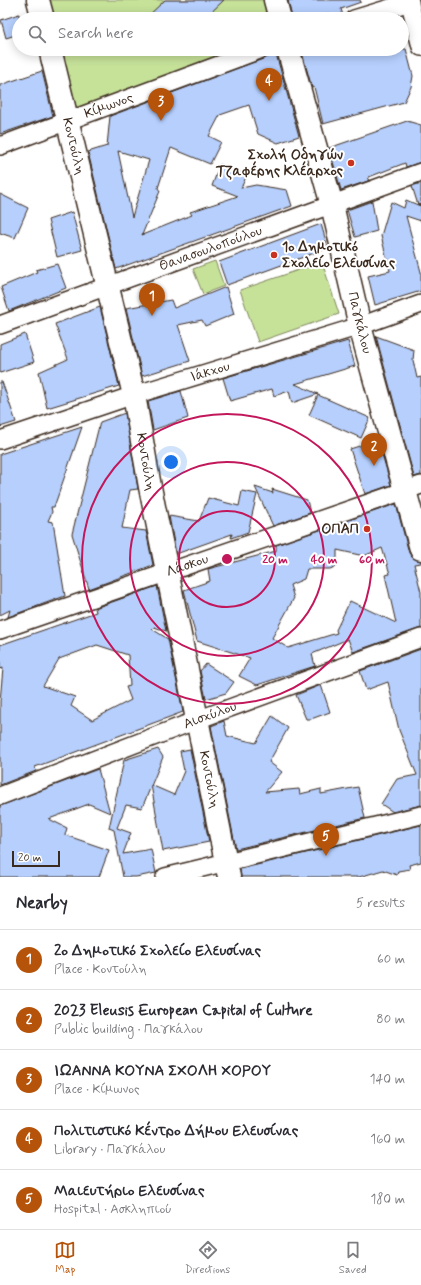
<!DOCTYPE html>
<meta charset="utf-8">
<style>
:root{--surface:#fff;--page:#f2f2f3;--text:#2b2b33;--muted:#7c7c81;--line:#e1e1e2;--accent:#b45309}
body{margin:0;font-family:Mynerve,sans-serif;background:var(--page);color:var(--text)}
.scale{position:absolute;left:12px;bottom:10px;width:48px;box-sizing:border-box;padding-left:4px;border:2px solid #3b2a1e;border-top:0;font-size:11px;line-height:14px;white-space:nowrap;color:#3b2a1e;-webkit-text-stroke:3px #fff;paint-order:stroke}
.you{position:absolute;left:171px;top:462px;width:14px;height:14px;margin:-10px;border:3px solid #fff;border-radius:50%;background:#1a73e8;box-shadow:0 0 0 6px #1a73e833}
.badge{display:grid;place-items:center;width:26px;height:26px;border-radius:50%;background:var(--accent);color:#fff;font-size:13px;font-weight:700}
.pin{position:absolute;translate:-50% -33px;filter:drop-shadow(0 1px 2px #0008)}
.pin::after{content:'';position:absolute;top:21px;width:14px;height:12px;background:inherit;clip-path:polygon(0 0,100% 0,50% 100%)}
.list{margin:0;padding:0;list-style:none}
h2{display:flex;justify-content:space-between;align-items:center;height:52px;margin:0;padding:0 16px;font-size:17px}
h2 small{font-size:13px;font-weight:400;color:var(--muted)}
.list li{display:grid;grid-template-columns:26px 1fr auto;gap:12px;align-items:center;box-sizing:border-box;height:60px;padding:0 16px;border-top:1px solid var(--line)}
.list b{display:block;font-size:15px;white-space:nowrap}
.list p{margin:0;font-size:13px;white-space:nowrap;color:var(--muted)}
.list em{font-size:13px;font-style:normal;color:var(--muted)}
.icon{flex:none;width:22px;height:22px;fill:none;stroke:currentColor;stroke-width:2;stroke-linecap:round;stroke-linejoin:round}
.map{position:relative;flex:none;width:421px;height:877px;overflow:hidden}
.search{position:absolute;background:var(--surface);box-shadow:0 2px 10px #0003;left:12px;right:12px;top:12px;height:44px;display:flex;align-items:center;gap:10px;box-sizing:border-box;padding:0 14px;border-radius:22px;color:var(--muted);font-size:15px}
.sheet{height:352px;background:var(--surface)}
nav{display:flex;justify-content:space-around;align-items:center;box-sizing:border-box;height:56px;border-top:1px solid var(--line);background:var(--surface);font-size:11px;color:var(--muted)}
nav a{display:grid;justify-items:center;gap:2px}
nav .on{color:var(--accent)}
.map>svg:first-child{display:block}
</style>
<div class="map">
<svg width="421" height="877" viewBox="0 0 421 877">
<rect width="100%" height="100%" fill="#fff"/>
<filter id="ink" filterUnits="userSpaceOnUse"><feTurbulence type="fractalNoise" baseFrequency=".025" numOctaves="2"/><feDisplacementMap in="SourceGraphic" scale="8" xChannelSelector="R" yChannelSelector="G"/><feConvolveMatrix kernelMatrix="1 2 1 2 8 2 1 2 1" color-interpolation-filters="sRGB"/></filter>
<g filter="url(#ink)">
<g fill="#c6e299" stroke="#80865c">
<path d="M45,0H266L271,19H50Z"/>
<path d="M58,49H245L73,112Z"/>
<path d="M215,261L224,286L203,294L193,269Z"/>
<path d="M322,262L339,314L258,342L240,290Z"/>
</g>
<g fill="#b6cffd" stroke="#3b2a1e" fill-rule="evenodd">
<path d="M165,0H224L204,19H145Z"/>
<path d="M288,0H360L361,2L341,9L344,19H330L329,13L311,19H292Z"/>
<path d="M19,14V34L6,38L1,20Z"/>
<path d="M301,49H406L413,76L411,87L404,102L323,124L314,87L312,88Z"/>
<path d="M276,54L299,136L278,143L258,134L249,105L220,115L209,136L221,142L210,164L171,148L158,188L160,191L142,235L192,215L190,212L238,196L212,186L220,164L247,175L241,188L256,185L287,190L292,206L116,269L88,152L107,146L110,116ZM118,151L149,160L132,217Z"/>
<path d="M42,71L53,116L0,134V85Z"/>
<path d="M407,121L421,125V162L406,167L405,163L369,177L368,181L341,190L329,148Z"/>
<path d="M421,183V204L418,205L421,206V221L406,216L421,272V291L375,305L368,276L390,271L381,236L391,202L404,208L406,200L418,205L412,186Z"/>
<path d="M0,194L28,208L15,238L0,233Z"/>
<path d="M372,201L377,231L355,237L347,210Z"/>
<path d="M72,212L82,250L57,257L48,220Z"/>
<path d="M321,224L328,248L227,285L219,262Z"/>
<path d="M57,264L66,288L9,311L1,287L37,272L36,270Z"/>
<path d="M226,287L234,314L205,326L202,320L178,325L190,361L142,376L126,308L171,300L174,308Z"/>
<path d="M100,307L119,386L47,408L39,372L68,359L55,324Z"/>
<path d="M25,334L34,362L0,373V344Z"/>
<path d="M376,336L414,350L413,360L417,378L421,377V475L414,477Z"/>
<path d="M348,341L355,366L295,384L318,394L292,403L289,391L274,396L272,389L230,401L223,378Z"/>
<path d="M0,382H2L16,422L0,427Z"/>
<path d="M181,391L188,418L153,430L148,401Z"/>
<path d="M318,395L370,418L361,438L309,415Z"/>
<path d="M125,413L138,489L130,490L122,528L146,531L153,565L89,589L72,534L100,422Z"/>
<path d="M82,427L54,507H51L52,512L48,521L53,522L65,596L8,617L10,610L0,615V454Z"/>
<path d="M378,440L391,485L365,494L350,449Z"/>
<path d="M255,487L273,493L272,489L307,500L310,513L273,526Z"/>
<path d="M242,491L257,494L248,532L231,538L232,534L176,554L169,516L199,521L208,498L239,506Z"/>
<path d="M396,504L409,553L413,558L421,561V563L414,564L421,592V628L353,652L348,639L312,654L315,666L257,685L239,676L250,658L197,641L184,590L210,581L208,569L276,551V545ZM382,548L390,574L385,575L396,623L350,601L336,630L337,633L288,648L272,638L294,598L290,585L304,579L307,569H330L337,566V550L364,556Z"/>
<path d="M157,586L166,631L154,627L152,629L168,639L183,712L35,767L36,771L0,785V701L3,668L0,669V645L96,612L95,608ZM97,645L128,655L130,686L126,687L131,700L92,720L71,706L75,697L43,686L59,659Z"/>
<path d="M421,649V805L393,812L381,804L397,779L417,775L399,730L388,682L366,690L360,671Z"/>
<path d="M206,664L234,682L226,693L206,699L200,671Z"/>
<path d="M321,685L330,712L311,719H306L296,695Z"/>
<path d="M272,716L288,728L269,762L282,772L265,792L299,789L300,794L321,789V794L358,787L365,818L236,849L211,726L224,721L227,736L256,743Z"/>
<path d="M158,749L163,757L142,808L126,805L117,828L131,833L123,854L151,849L156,873L136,877H123L114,830L109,828L124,760Z"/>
<path d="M190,749L209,842L163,851L151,785L174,795L184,771L180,751Z"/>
<path d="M98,769L110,813L89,804L49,819L67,828L65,835L109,850L99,877H0V806Z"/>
<path d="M421,825V862L409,865L410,869L398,871L397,875L383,870L359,877H241L240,869Z"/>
</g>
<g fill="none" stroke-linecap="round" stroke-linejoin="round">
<defs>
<g id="minor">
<path d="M409,0L421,47"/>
<path d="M354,19L410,2"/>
<path id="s1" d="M0,146L262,49"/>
<path id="s2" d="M0,325L421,172"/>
<path id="s3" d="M0,440L134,395L360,326L421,304"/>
<path id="s4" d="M0,630L421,485"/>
<path id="s5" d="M0,796L197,720L421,638"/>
<path d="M165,877L421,815"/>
</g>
<g id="secondary">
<path d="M38,0L43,19"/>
<path d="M275,0L280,19"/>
<path id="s6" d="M50,49L134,395L150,487L229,877"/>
<path id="s7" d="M288,49L332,205L360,326L421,549"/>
</g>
</defs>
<use href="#minor" stroke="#3b2a1e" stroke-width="20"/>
<use href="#secondary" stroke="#3b2a1e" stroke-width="25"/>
<use href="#minor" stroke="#fff" stroke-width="17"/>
<use href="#secondary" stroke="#fff" stroke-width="22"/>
</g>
</g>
<g fill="none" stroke="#c2185b" stroke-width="2">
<circle cx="227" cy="559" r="48"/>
<circle cx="227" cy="559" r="97"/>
<circle cx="227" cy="559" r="145"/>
</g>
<g fill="#c8321e" stroke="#fff" stroke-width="1.5">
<circle cx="351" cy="163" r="4"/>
<circle cx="274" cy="255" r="4"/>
<circle cx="367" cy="529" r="4"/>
</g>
<g text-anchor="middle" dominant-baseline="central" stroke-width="4" stroke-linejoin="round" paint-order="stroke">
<g font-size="14" fill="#3b2a1e" stroke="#fff">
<text stroke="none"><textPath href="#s1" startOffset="116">Κίμωνος</textPath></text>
<text stroke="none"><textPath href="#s6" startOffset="100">Κοντούλη</textPath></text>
<text stroke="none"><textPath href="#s2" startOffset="224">Θανασουλοπούλου</textPath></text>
<text stroke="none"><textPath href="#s7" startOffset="283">Παγκάλου</textPath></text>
<text stroke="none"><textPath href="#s3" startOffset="221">Ιάκχου</textPath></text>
<text stroke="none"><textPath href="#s6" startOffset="424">Κοντούλη</textPath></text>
<text stroke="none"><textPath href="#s4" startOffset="198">Λάσκου</textPath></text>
<text stroke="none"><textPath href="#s5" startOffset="225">Αισχύλου</textPath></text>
<text stroke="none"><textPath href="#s6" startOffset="748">Κοντούλη</textPath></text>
</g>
<g font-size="14" font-weight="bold" fill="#3b2a1e" stroke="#fff" text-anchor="end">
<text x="343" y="155">Σχολή Οδηγών<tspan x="343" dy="16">Τζαφέρης Κλέαρχος</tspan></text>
<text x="282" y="247" text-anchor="start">1ο Δημοτικό<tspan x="282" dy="16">Σχολείο Ελευσίνας</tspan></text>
<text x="359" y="529">ΟΠΑΠ</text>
</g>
</g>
<circle cx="227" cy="559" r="6" fill="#c2185b" stroke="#fff" stroke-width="2"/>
<g font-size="12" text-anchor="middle" font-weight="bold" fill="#c2185b" stroke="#fff" stroke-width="4" stroke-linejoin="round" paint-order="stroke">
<text x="275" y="563">20 m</text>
<text x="324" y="563">40 m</text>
<text x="372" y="563">60 m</text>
</g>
</svg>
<div class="scale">20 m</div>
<div class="you"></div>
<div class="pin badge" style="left:152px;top:316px">1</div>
<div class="pin badge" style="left:374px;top:466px">2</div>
<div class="pin badge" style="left:161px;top:121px">3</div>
<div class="pin badge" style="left:269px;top:101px">4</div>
<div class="pin badge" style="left:326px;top:856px">5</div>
<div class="search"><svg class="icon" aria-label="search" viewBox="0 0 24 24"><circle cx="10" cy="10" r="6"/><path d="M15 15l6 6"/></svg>Search here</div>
</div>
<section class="sheet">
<h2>Nearby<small>5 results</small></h2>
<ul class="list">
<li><span class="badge">1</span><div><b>2ο Δημοτικό Σχολείο Ελευσίνας</b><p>Place · Κοντούλη</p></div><em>60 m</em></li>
<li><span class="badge">2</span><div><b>2023 Eleusis European Capital of Culture</b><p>Public building · Παγκάλου</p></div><em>80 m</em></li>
<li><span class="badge">3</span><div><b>ΙΩΑΝΝΑ ΚΟΥΝΑ ΣΧΟΛΗ ΧΟΡΟΥ</b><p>Place · Κίμωνος</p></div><em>140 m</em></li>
<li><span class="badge">4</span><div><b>Πολιτιστικό Κέντρο Δήμου Ελευσίνας</b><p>Library · Παγκάλου</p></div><em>160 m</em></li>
<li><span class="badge">5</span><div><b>Μαιευτήριο Ελευσίνας</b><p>Hospital · Ασκληπιού</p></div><em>180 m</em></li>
</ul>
</section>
<nav>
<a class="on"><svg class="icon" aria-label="map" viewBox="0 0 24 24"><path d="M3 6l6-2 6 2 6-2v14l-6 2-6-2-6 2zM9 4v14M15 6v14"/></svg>Map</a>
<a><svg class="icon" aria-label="directions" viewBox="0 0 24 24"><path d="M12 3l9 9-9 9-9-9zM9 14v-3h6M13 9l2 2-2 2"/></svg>Directions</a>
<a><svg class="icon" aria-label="saved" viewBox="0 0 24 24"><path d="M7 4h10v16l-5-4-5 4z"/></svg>Saved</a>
</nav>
